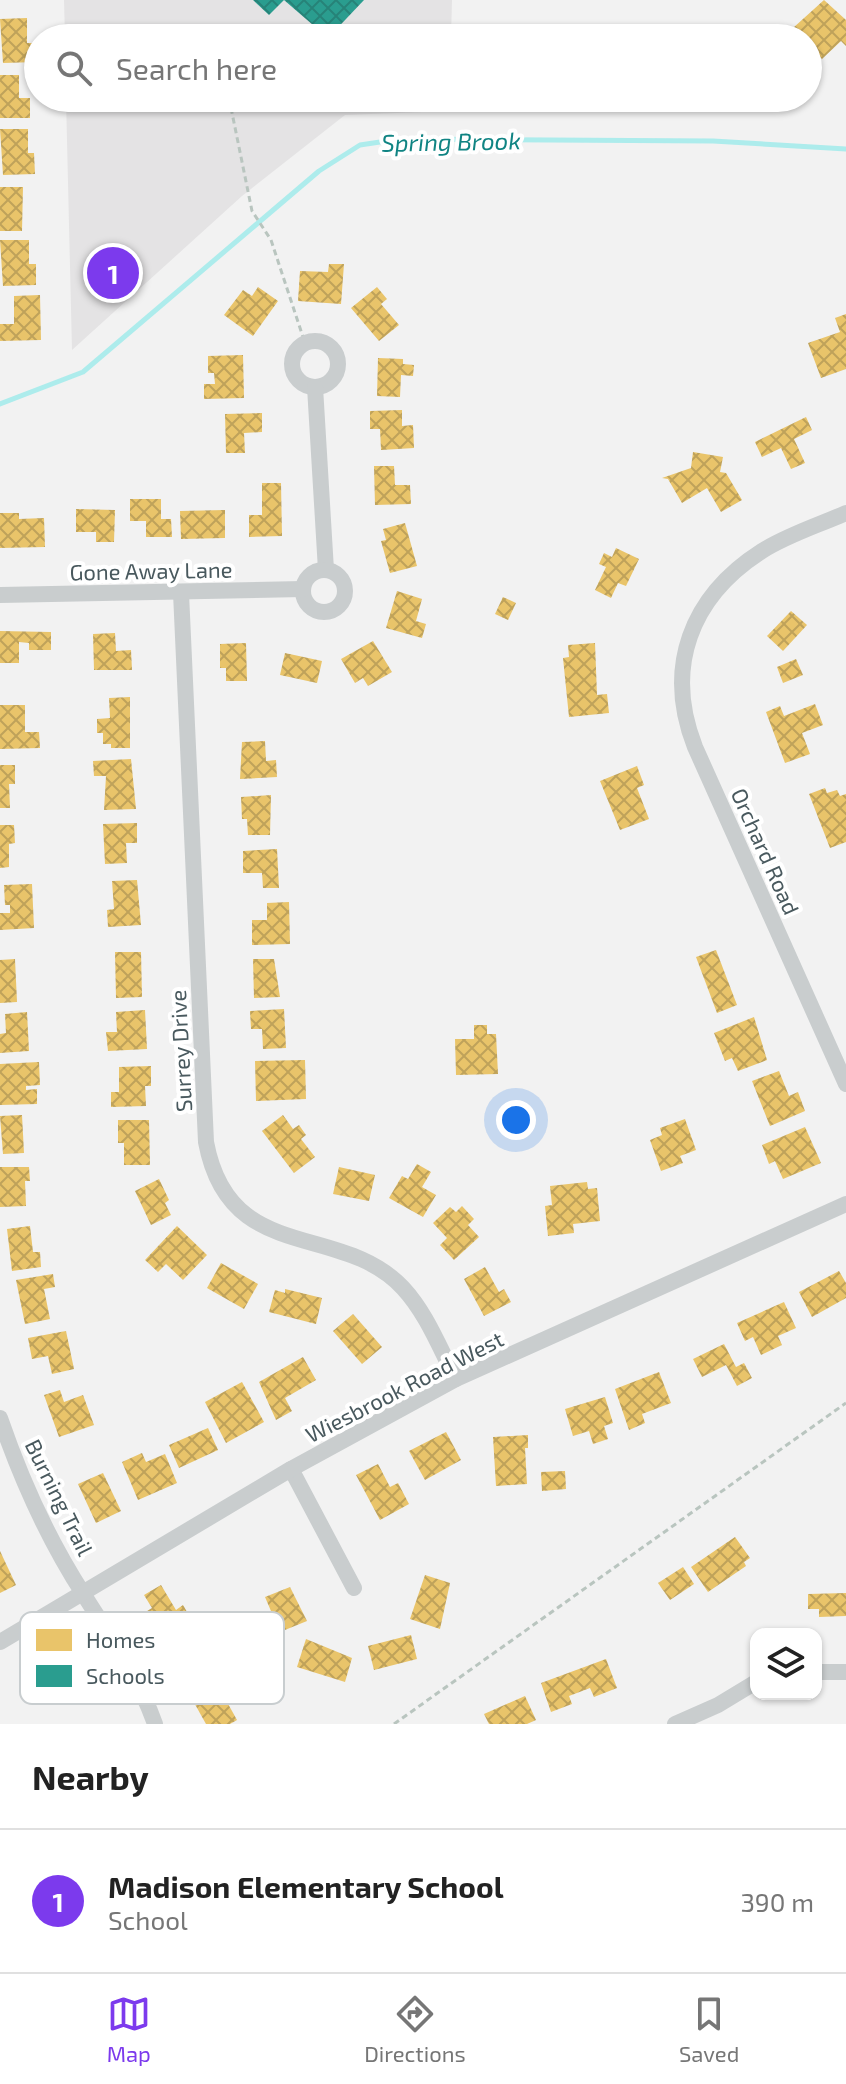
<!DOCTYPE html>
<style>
:root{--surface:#fff;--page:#f6f6f6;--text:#222;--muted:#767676;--line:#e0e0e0;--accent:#7c3aed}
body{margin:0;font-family:"Exo 2",sans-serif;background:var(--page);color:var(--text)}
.controls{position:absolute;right:24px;bottom:24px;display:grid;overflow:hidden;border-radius:16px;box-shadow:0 2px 6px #0004}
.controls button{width:72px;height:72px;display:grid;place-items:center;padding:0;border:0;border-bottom:2px solid var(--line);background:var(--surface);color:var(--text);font:40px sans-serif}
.you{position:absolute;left:516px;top:1120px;width:28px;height:28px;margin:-20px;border:6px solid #fff;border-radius:50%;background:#1a73e8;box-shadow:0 0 0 12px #1a73e833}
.badge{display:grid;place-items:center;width:52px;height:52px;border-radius:50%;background:var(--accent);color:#fff;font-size:26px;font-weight:700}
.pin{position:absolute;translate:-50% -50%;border:4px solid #fff;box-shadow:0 2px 8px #0006}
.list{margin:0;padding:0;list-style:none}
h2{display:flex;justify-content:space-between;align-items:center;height:104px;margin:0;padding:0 32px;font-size:34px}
h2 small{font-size:26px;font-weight:400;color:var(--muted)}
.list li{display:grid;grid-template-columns:52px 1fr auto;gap:24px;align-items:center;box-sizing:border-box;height:144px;padding:0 32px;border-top:2px solid var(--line)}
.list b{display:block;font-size:30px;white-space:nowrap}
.list p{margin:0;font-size:26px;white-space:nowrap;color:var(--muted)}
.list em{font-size:26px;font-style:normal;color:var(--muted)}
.icon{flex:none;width:44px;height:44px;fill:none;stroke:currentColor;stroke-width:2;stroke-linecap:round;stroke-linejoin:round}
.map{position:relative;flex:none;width:846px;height:1724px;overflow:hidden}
.search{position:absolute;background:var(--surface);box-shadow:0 2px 6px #0004;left:24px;right:24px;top:24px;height:88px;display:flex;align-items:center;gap:20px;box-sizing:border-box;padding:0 28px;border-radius:44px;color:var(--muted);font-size:30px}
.sheet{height:248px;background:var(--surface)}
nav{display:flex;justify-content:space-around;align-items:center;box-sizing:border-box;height:112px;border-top:2px solid var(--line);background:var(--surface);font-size:22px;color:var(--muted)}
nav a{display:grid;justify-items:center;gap:4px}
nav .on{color:var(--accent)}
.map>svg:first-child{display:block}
</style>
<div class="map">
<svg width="846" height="1724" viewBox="0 0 846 1724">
<defs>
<pattern id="homes-cross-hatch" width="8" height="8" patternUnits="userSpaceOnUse" patternTransform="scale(2)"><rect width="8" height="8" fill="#e9c46a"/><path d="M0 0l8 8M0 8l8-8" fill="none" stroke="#bfa25a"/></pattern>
<pattern id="schools-cross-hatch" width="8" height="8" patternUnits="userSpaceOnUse" patternTransform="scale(2)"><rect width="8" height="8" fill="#2a9d8f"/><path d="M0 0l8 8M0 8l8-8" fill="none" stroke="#268378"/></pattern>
</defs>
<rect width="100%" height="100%" fill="#f2f2f2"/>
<g fill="#e4e3e4">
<path d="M64,0H452L451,38H65Z"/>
<path d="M66,98H449L448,111L345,115L242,196L72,350Z"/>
</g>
<g fill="url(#homes-cross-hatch)">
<path d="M824,0L846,20V46L841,41L822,59L808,44V38H802L793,28Z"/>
<path d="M27,18V43H38V62L3,63L0,19Z"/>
<path d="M0,75H19V98H30V118H0Z"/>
<path d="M0,129H28V153H34L35,174L3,175Z"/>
<path d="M0,187H23L22,231H0Z"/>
<path d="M0,240H29V264H36V285L3,286Z"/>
<path d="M329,264H344L341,304L298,301L300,271L328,272Z"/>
<path d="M258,287L278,301L253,336L224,315L243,290L252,296Z"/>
<path d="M377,287L387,299L381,304L399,325L379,341L351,308Z"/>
<path d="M40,295L41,340L0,341V324H14V296Z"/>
<path d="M846,314V369L821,378L808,343L840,332L835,318Z"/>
<path d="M243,355L244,398L204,399V384H215L214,373H208V356Z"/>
<path d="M378,358L403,359V364L414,365L413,376L401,375L400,397L377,396Z"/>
<path d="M402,410V426L413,425L414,448L381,450L380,429H370V411Z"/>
<path d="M262,413V432L244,433L245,453H226L225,414Z"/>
<path d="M806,417L812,430L794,439L805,463L791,469L781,448L762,457L755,442Z"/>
<path d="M693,452L723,457L720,472L726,473L742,500L721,512L707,488L682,503L668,479L662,478L691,468Z"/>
<path d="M374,466H394L395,485H410L411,504L375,505Z"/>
<path d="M262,483H281L282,536L249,537V515H262Z"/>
<path d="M130,499H161V519H171L172,537H146V521H130Z"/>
<path d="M76,509L115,510L114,542H96V532H76Z"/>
<path d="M225,510V538L181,539L180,511Z"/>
<path d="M0,513H19V519L44,518L45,547L0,548Z"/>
<path d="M405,523L417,566L390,573L381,541L386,540L383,529Z"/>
<path d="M616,548L639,559L626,586L618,583L611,598L595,590L606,567L599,564L604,553L612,557Z"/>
<path d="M397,591L422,599L416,621L426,624L422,638L386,628Z"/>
<path d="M503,597L516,603L508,620L495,614Z"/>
<path d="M791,611L807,625L783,651L767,636Z"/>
<path d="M0,631L51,632V650H29V643L19,642V663H0Z"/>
<path d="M115,633L116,651L131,650L132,670H94L93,634Z"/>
<path d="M373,641L392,672L368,686L363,678L355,683L341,659Z"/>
<path d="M246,643L247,681H226V668H220V644Z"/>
<path d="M595,643L597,695L607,694L609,713L569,717L563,658L569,657L568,645Z"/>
<path d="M285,653L322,661L317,683L280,675Z"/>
<path d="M796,659L803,675L783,683L777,667Z"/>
<path d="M130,697V748H111V744H103V733H97V719L110,718L109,698Z"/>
<path d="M815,704L823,725L802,733L810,754L785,763L766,712L780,706L784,716Z"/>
<path d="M0,705H25V732H39L40,748L0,749Z"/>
<path d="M265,741L266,761L276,760L277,777L240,779L242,742Z"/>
<path d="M131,759L136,809L104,810L106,776H94L93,761Z"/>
<path d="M0,765H15V784H9L10,808H0Z"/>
<path d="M637,766L644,785L637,788L649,819L620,830L600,781Z"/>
<path d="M825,788L827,793L837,790L840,796L846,794V842L830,848L809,794Z"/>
<path d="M271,795L270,835H248L247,819H242L241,797Z"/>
<path d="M137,823V843H126L127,863L105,864L103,824Z"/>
<path d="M0,825H14L15,843L9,844V867L0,868Z"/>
<path d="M277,849L279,888H263L262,873H243V851Z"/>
<path d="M137,880L141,925L108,927L107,910L114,909L112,881Z"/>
<path d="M32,884L34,928L0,930V913H10V905H5L4,885Z"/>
<path d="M289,902L290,944L252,945V920H267V903Z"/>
<path d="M716,950L737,1005L717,1013L696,957Z"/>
<path d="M115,952H141L142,997L116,998Z"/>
<path d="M15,959L17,1002L0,1003V960Z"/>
<path d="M253,959H274L280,997L254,998Z"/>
<path d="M284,1009L286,1048L263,1049L262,1029H251L250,1011Z"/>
<path d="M145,1010L147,1049L108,1051L106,1032H117L116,1012Z"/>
<path d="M27,1012L29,1051L0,1053V1034L6,1033L5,1014Z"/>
<path d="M754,1017L767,1060L738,1071L732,1058L725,1061L714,1033Z"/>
<path d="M474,1025H487V1034H496L498,1074L456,1075L455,1039H474Z"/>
<path d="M305,1060L306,1099L256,1101L255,1061Z"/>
<path d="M39,1062L40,1085L26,1086V1090L37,1089V1104L0,1105V1064Z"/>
<path d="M151,1066V1086H145L146,1106L111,1107V1092H119V1067Z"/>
<path d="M779,1071L789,1096L798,1092L805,1111L770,1126L752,1081Z"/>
<path d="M22,1115L24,1153L3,1154L0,1116Z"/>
<path d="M283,1115L293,1129L299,1125L306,1135L301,1139L315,1157L294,1173L262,1131Z"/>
<path d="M685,1119L696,1150L680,1156L683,1163L661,1171L650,1140L662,1135L660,1128Z"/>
<path d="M118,1120H149L150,1165H124V1143H118Z"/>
<path d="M805,1127L821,1163L783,1179L775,1161L769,1164L762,1145Z"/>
<path d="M417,1164L431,1172L422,1187L436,1195L423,1217L389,1198L402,1176L408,1179Z"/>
<path d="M0,1167H29L30,1181H25L26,1206L0,1207Z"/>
<path d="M339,1167L375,1175L369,1201L333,1194Z"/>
<path d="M159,1179L169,1200L165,1203L171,1215L151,1225L135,1191Z"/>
<path d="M587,1182L588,1189L597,1188L600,1221L573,1224L574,1233L548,1236L545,1206L552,1205L550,1186Z"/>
<path d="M462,1206L474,1219L468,1225L479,1237L454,1260L440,1245L447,1238L433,1223L450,1207L456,1212Z"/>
<path d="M30,1226L33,1252H40L41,1267L12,1271L7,1229Z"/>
<path d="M177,1226L207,1255L183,1280L166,1264L158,1272L145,1260Z"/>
<path d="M221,1263L258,1284L244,1309L207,1288Z"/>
<path d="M485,1267L499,1292L504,1289L511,1302L484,1316L464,1279Z"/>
<path d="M839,1271L846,1283V1298L812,1317L799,1292Z"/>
<path d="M53,1274L55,1287L44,1289L50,1319L25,1324L16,1280Z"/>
<path d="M285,1289L322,1298L316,1324L269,1312L275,1290L285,1293Z"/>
<path d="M784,1302L796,1328L778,1336L782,1345L761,1355L753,1337L745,1341L737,1323Z"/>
<path d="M353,1314L382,1347L362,1364L333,1331Z"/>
<path d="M66,1331L74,1369L52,1374L48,1356L32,1359L28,1338Z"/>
<path d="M724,1344L736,1367L744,1363L752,1378L737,1386L726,1365L702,1377L693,1359Z"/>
<path d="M303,1357L316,1380L285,1398L292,1411L276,1420L259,1382Z"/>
<path d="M659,1372L671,1403L642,1414L645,1423L629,1430L615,1389Z"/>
<path d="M242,1382L264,1422L226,1443L205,1402Z"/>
<path d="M60,1390L64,1402L83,1395L94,1425L59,1437L44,1395Z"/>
<path d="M605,1397L613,1423L604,1426L608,1439L593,1444L589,1431L573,1436L565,1409Z"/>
<path d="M208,1428L218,1450L179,1468L169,1445Z"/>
<path d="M446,1432L461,1460L425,1480L409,1451Z"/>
<path d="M528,1435V1448H525L527,1484L496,1486L493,1437Z"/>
<path d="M142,1453L146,1462L165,1454L177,1483L138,1500L122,1462Z"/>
<path d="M378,1464L390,1487L398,1483L409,1504L380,1520L356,1475Z"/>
<path d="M565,1471L566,1489L542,1491L541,1472Z"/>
<path d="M103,1473L121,1511L96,1523L78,1484Z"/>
<path d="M735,1537L750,1558L744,1562L746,1566L708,1592L691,1567Z"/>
<path d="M0,1551L16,1585L0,1593Z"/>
<path d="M683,1567L694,1584L670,1600L658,1583Z"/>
<path d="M425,1575L450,1583L440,1629L410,1619Z"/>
<path d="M161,1585L176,1610L183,1605L190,1617L162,1634L147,1611L152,1608L144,1595Z"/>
<path d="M290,1587L307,1621L280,1632L265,1597Z"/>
<path d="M846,1593V1616L819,1617V1609H808V1594Z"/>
<path d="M411,1635L417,1659L374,1670L368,1646Z"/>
<path d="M306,1639L352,1658L345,1682L297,1667Z"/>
<path d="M606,1659L617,1688L594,1697L590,1688L569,1696L572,1704L551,1712L541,1683Z"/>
<path d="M217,1684L237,1720L230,1724H206L192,1699Z"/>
<path d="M525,1696L536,1720L527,1724H489L484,1714Z"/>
</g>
<g fill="url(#schools-cross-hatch)">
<path d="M253,0H284L269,15Z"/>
<path d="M284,0H364L328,38Z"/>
</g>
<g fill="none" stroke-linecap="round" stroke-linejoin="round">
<path stroke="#adecec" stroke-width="5" d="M0,404L83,372L319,171L360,145L400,139L713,141L846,149"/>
<g stroke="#b9c5bf" stroke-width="3" stroke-dasharray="6 4" stroke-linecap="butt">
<path d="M229,98L252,211L271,240L305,343"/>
<path d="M394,1724L846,1403"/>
</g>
<g stroke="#c9cdce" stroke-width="16">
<circle cx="315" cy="364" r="23"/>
<path d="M315,387L326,570"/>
<path d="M846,513C819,525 787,535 762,551C690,597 664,668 695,747L846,1084"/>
<circle cx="324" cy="591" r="21"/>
<path d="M181,593L206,1142C229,1266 341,1221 403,1288C427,1314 440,1349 456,1379"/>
<path d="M0,595L303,589"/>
<path d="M0,1418C21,1479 49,1541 84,1595C111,1638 138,1676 155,1724"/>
<path d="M291,1469L354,1588"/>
<path d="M0,1642L291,1469L456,1379L846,1204"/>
<path d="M816,1672H846"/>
<path d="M675,1724L718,1705L756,1682"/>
</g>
</g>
<g text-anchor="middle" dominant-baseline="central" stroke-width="8" stroke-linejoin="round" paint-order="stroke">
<g font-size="22" fill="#49595e" stroke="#fff">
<text transform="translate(151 570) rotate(-1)">Gone Away Lane</text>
<text transform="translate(766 851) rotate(66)">Orchard Road</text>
<text transform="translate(180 1051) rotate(-93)">Surrey Drive</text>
<text transform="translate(404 1386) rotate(-27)">Wiesbrook Road West</text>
<text transform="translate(60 1497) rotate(64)">Burning Trail</text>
</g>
<g font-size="24" font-style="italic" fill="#108483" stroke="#fff">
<text transform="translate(451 141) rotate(-1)">Spring Brook</text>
</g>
</g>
<rect x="20" y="1612" width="264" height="92" rx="12" fill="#fff" stroke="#c8cdcf" stroke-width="2"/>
<rect x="36" y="1629" width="36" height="22" fill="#e9c46a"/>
<rect x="36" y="1665" width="36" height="22" fill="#2a9d8f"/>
<g font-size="22" fill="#49595e">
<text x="86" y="1648">Homes</text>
<text x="86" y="1684">Schools</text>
</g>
</svg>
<div class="controls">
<button><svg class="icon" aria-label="layers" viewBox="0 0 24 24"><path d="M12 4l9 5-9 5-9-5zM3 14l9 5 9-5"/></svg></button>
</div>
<div class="you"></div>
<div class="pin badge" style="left:113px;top:273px">1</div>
<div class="search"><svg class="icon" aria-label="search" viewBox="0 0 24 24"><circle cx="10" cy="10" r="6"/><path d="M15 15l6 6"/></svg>Search here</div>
</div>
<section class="sheet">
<h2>Nearby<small></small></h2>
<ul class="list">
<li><span class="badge">1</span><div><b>Madison Elementary School</b><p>School</p></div><em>390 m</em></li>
</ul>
</section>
<nav>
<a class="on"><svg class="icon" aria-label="map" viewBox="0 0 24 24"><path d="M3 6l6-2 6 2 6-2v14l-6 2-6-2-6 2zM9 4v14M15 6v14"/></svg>Map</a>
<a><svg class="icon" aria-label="directions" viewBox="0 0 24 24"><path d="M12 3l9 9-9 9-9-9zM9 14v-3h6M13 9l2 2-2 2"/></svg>Directions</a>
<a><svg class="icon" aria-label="saved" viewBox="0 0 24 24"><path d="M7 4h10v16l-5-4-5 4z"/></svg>Saved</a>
</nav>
